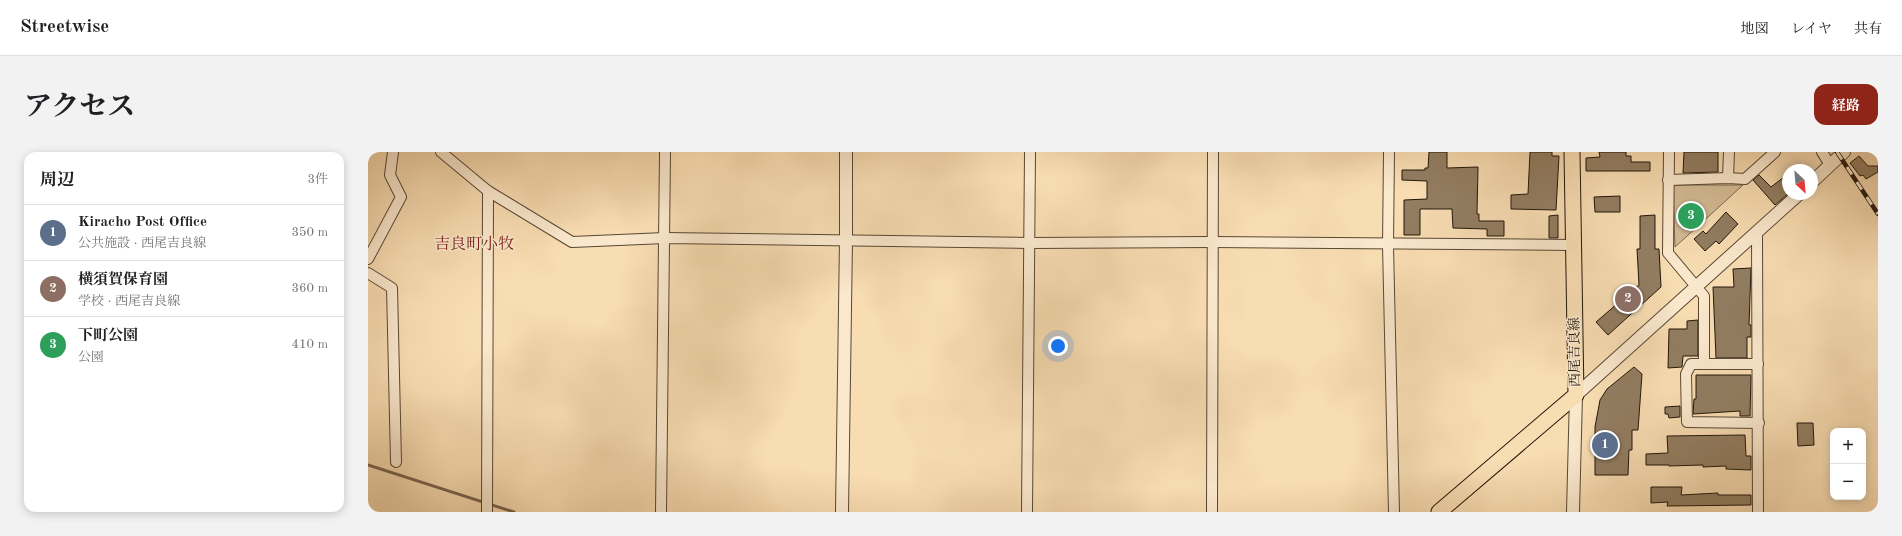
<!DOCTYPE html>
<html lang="ja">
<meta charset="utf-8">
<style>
:root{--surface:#fff;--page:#f2f2f2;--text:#202124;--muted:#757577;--line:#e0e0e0;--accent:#8f2418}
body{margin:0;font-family:"Old Standard TT","Noto Serif JP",serif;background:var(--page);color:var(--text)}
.controls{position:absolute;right:12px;bottom:12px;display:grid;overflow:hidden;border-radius:8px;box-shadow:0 2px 10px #0003}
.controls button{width:36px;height:36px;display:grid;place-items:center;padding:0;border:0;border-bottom:1px solid var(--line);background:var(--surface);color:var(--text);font:20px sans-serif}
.compass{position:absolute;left:1414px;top:12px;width:36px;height:36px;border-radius:50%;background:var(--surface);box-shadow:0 2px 10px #0003;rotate:154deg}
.you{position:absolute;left:690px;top:194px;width:14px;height:14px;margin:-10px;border:3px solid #fff;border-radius:50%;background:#1a73e8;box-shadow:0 0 0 6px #1a73e833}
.badge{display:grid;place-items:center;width:26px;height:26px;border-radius:50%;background:var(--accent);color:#fff;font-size:13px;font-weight:700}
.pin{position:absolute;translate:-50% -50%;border:2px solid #fff;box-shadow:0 1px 4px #0006}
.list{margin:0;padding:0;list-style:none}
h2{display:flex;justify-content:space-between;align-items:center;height:52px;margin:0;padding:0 16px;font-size:17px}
h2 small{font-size:13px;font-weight:400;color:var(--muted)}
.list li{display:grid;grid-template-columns:26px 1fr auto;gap:12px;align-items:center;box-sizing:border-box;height:56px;padding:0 16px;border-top:1px solid var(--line)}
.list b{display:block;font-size:15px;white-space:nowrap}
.list p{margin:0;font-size:13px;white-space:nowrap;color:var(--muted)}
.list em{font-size:13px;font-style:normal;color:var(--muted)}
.map{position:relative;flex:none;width:1510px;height:360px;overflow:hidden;border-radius:12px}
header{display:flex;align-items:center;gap:24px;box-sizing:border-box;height:56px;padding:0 20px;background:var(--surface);border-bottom:1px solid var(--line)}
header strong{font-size:19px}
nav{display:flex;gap:22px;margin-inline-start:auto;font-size:14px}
.intro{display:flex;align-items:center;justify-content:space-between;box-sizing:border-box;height:96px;padding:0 24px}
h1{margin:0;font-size:28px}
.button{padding:10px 18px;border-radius:12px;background:var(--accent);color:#fff;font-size:14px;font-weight:700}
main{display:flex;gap:24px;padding:0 24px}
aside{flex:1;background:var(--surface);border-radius:12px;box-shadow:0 2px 10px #0003}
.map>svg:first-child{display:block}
</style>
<header>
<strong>Streetwise</strong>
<nav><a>地図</a><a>レイヤ</a><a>共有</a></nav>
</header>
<div class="intro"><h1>アクセス</h1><a class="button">経路</a></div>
<main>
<aside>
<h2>周辺<small>3件</small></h2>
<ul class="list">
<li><span class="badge" style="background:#5c6f8a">1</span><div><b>Kiracho Post Office</b><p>公共施設 · 西尾吉良線</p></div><em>350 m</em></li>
<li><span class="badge" style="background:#8d6e63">2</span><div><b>横須賀保育園</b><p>学校 · 西尾吉良線</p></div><em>360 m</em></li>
<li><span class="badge" style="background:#2e9e5b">3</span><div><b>下町公園</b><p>公園</p></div><em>410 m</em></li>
</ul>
</aside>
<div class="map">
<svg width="1510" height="360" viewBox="0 0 1510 360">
<rect width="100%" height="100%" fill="#f8dcb2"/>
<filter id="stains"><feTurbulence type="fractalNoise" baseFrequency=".005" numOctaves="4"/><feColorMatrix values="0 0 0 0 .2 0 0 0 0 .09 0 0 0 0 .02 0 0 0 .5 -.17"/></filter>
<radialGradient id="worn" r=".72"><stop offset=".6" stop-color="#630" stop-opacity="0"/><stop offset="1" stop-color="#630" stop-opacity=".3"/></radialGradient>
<path fill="#d4bb95" stroke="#7c6950" d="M1305,33H1375L1307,95Z"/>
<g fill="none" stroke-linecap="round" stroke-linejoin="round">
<path stroke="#78654d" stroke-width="3" d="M0,313L146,360"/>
</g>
<g fill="#927d61" stroke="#23170a">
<path d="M1061,0H1079V16L1110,15L1109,62H1111V69H1136V84H1119V77L1085,76L1084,57H1052V83H1036V48L1059,47V29L1034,28V18H1057V16H1060Z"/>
<path d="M1162,0H1184V4H1191L1188,58L1143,57V43L1160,42Z"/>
<path d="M1231,0H1258V4H1263V10H1282V19H1218V6L1232,5Z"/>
<path d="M1316,0H1350V20L1315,21Z"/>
<path d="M1491,4L1500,14H1510V20L1498,27L1495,23L1492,24L1482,11Z"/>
<path d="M1420,22V42L1407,53L1385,28L1391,23L1403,35Z"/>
<path d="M1252,44V60H1227L1226,45Z"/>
<path d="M1358,60L1370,72L1351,92L1348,89L1337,99L1326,87L1335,79L1338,82Z"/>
<path d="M1190,63V86H1181V64Z"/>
<path d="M1287,63V97H1291L1293,135L1240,183L1228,170L1271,133L1269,97H1272V64Z"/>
<path d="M1383,116L1381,173H1383V185H1379V206H1348L1345,135H1366L1365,117Z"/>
<path d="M1330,168V204H1315L1314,215L1300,216L1301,177H1319V169Z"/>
<path d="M1266,215L1274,222L1270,278H1264V298H1261L1260,323H1227V275L1232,248L1239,237Z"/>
<path d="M1328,223H1383L1382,264H1372V259L1325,262L1326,247H1328Z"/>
<path d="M1312,254V265L1301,266L1300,262H1297V255Z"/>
<path d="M1429,271H1445L1446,293L1430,294Z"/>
<path d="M1377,283L1378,304H1383V318L1358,317V314L1335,315V313L1301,314V313H1278V302L1300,301L1299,284Z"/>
<path d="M1283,335H1314L1313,343L1350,341V343H1383V353L1299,354L1300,350L1283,351Z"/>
</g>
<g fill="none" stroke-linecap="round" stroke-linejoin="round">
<defs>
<g id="minor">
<path d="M73,0L120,39L204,90L297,86L661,91L845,90L1205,93"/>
<path d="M1021,0L1020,93L1026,360"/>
<path d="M1301,0L1300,101L1336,144V212"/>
<path d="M1454,0L1462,13"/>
<path d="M1360,26L1361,0"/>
<path d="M1300,28L1360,26L1377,27L1407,0"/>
<path d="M1389,82L1390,360"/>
<path d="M0,107L33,45L22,23L25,0"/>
<path d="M0,121L24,136L28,310"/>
<path d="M1390,212H1323L1318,222L1319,270L1391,271"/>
<path d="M119,360L120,39"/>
<path d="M293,360L297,0"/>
<path d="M659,360L662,0"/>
<path d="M844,360L845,0"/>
</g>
<g id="tertiary">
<path d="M1444,30L1476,0"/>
<path d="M474,360L478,88V0"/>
<path d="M1205,360L1208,243L1431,42"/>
</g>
<path id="primary" d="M1071,360L1208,243L1204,0"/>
</defs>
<use href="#minor" stroke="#584834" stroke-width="12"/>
<use href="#tertiary" stroke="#584834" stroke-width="14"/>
<use href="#primary" stroke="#23170a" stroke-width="17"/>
<use href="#minor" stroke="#fae8cd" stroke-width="10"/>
<use href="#tertiary" stroke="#fae8cd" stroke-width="12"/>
<use href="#primary" stroke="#f8dcb2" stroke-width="15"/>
<defs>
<path id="rail" d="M1469,0L1510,62"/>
</defs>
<use href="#rail" stroke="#23170a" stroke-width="4.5"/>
<use href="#rail" stroke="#fae8cd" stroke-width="3" stroke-dasharray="9" stroke-linecap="butt"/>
</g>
<g text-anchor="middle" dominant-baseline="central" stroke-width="3" stroke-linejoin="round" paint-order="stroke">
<g font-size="14" fill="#23170a" stroke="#fae8cd">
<text transform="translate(1207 200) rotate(-91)">西尾吉良線</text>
</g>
<g font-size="16" fill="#7a1f14" stroke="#fae8cd">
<text x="106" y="93">吉良町小牧</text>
</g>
</g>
<rect width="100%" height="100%" filter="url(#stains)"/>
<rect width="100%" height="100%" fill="url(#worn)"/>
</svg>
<div class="controls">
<button>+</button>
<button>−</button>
</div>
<svg class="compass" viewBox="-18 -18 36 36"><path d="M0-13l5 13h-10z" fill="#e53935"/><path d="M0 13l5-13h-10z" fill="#757577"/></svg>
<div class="you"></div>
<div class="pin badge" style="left:1237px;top:293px;background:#5c6f8a">1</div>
<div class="pin badge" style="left:1260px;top:147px;background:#8d6e63">2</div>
<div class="pin badge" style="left:1323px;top:64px;background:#2e9e5b">3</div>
</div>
</main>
